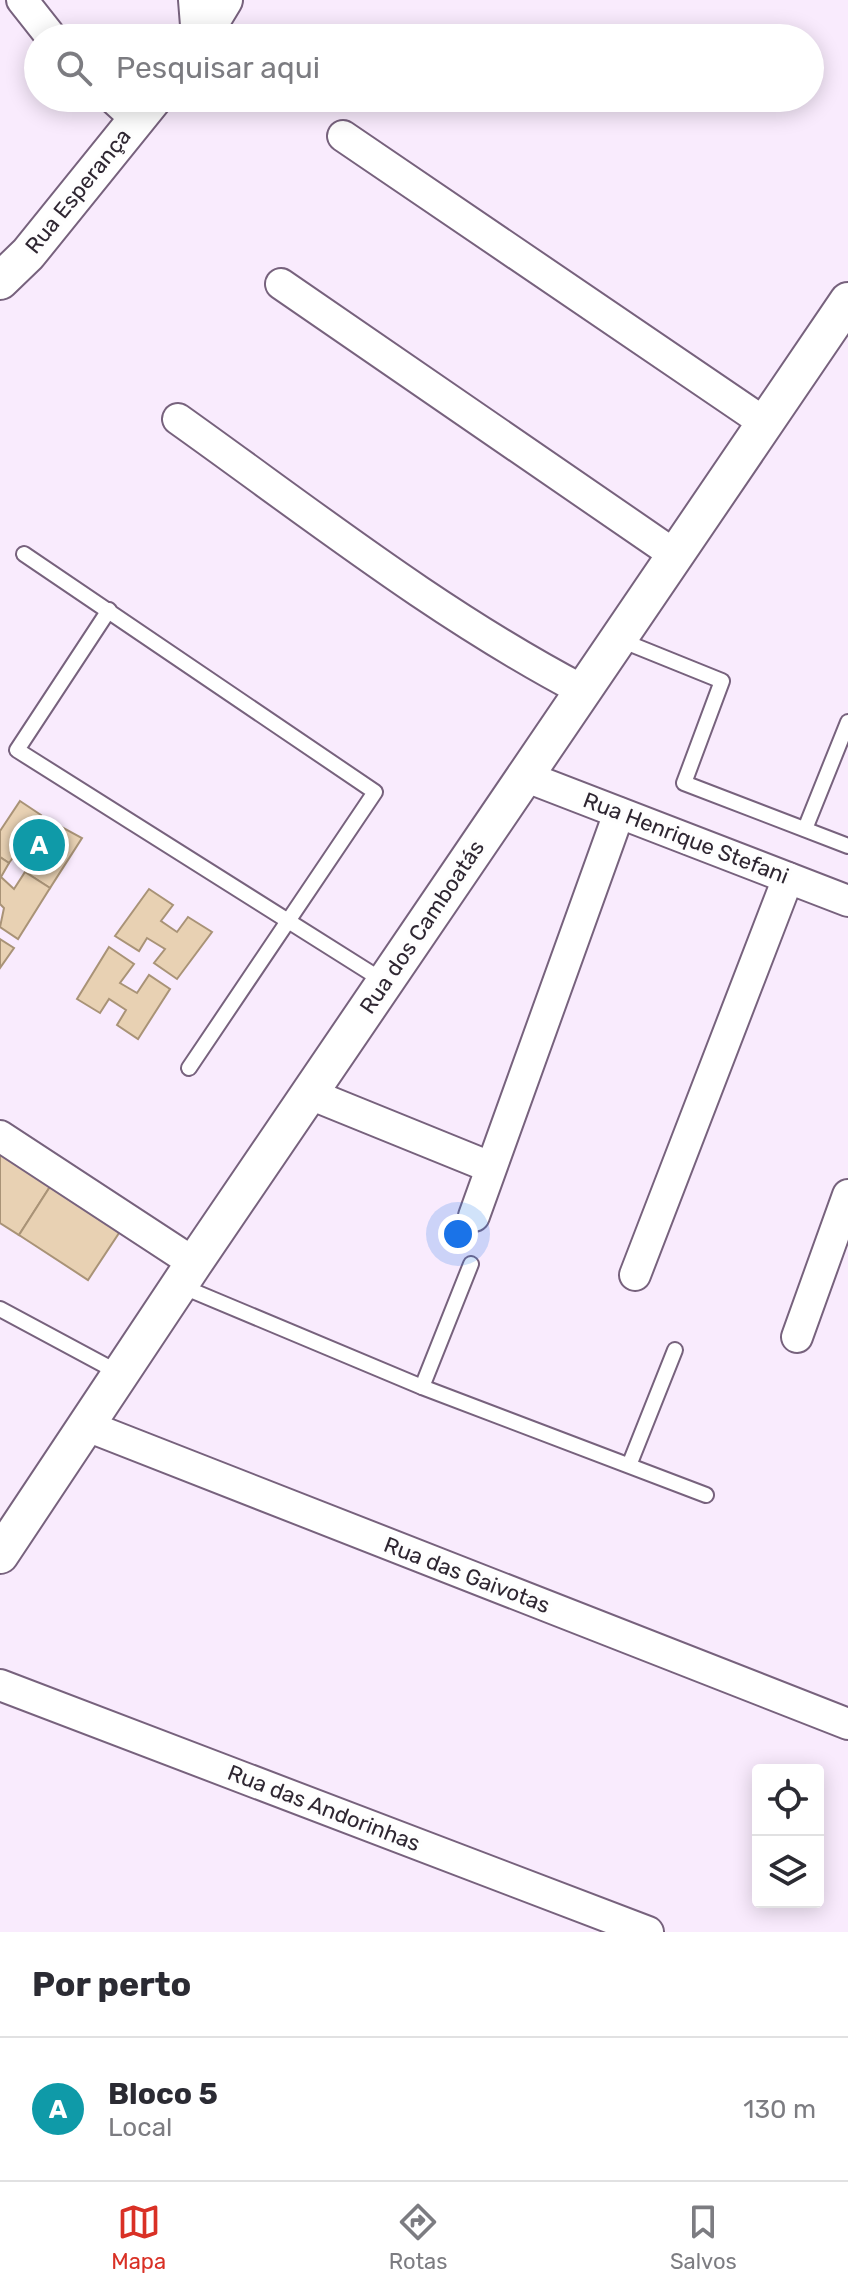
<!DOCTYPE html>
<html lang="pt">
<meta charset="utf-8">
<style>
:root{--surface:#fff;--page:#f2f2f3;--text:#2b2b33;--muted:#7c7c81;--line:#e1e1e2;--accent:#d93025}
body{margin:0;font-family:Rubik,sans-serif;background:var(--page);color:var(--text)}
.controls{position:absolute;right:24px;bottom:24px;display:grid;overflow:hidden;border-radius:8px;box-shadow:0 4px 20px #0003}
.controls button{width:72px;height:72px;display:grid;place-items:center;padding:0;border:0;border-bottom:2px solid var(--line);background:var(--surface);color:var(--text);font:40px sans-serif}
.you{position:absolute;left:458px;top:1234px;width:28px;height:28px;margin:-20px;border:6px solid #fff;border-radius:50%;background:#1a73e8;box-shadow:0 0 0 12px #1a73e833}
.badge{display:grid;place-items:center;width:52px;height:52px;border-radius:50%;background:var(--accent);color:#fff;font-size:26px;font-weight:700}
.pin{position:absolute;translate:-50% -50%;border:4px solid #fff;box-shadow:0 2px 8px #0006}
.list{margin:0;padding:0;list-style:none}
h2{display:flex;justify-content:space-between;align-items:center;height:104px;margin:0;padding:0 32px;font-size:34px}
h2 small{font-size:26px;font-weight:400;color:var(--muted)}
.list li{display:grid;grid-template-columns:52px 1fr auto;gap:24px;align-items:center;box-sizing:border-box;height:144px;padding:0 32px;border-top:2px solid var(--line)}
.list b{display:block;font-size:30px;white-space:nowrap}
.list p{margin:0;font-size:26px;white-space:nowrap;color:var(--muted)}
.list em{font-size:26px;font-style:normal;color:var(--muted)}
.icon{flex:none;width:44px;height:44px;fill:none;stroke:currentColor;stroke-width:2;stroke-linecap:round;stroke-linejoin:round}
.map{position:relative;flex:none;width:848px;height:1932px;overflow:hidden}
.search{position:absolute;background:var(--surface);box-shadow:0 4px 20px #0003;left:24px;right:24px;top:24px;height:88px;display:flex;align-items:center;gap:20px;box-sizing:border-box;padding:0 28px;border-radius:44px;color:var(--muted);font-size:30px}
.sheet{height:248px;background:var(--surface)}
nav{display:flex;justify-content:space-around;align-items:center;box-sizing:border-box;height:112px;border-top:2px solid var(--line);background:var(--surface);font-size:22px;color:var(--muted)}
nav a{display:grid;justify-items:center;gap:4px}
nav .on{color:var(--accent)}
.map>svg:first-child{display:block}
</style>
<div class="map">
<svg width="848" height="1932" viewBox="0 0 848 1932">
<rect width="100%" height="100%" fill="#f9ebfd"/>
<g fill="#e8d1b3" stroke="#a99377" stroke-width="2">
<path d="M20,801L41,815L31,832L44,842L58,825L82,838L50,888L25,872L35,856L21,847L9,863L0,857V831Z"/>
<path d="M0,857L9,863L1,877L14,889L25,872L50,888L18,939L0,927L4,908L0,904Z"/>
<path d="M149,889L173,905L161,921L177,932L188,917L212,932L177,979L154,963L165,949L147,938L139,951L115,936Z"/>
<path d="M0,939L14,948L0,968Z"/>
<path d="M109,947L134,964L120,983L137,993L149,975L170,989L138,1039L117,1025L126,1010L109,999L100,1013L77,999Z"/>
<path d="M0,1148L53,1182L19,1235L0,1223Z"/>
<path d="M53,1182L123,1227L88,1280L19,1235Z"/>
</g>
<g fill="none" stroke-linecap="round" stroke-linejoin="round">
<defs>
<g id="service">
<path d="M24,554L375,792L189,1068"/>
<path d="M109,610L17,750L385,982"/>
<path d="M618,639L722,681L684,783L848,846"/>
<path d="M805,829L848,722"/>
<path d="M181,1286L422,1387L706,1495"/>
<path d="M0,1309L121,1374"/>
<path d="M422,1387L471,1264"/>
<path d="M630,1463L675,1350"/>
</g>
<g id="minor">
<path d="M22,0L52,38"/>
<path d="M194,0L197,38"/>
<path d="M113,98L136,119"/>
<path d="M343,136L765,423"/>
<path d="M281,284L675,555"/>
<path d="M178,419C310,513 439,615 582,690"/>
<path d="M524,776L848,901"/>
<path d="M310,1094L490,1167"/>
<path d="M0,1136L194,1263"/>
<path d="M474,1216L619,813"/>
<path d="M635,1275L788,878"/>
<path d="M797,1337L848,1195"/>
<path d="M87,1426L848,1724"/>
<path d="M0,1685L648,1932"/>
</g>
<g id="tertiary">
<path d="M201,38L224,0"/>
<path d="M0,281L28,254L154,98"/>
<path d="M0,1555L194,1263L848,301"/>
</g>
</defs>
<use href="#service" stroke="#77627d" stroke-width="18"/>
<use href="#minor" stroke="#77627d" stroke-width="34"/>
<use href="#tertiary" stroke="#77627d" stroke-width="40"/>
<use href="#service" stroke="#fff" stroke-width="14"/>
<use href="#minor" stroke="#fff" stroke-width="30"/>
<use href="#tertiary" stroke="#fff" stroke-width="36"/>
</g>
<g text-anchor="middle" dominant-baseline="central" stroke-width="7" stroke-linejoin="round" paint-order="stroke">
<g font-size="22" fill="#2f2732" stroke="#fefefe">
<text transform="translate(78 191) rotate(-51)">Rua Esperança</text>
<text transform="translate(686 838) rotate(21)">Rua Henrique Stefani</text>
<text transform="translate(422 927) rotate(-56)">Rua dos Camboatás</text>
<text transform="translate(467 1575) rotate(21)">Rua das Gaivotas</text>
<text transform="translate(324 1808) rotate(21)">Rua das Andorinhas</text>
</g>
</g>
</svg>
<div class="controls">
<button><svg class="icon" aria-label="locate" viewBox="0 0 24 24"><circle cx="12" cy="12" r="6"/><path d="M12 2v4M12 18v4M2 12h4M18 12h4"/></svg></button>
<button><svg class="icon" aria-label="layers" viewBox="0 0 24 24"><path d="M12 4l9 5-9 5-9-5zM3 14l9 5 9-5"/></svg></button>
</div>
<div class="you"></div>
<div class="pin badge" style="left:39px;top:845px;background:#0f9aa8">A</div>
<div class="search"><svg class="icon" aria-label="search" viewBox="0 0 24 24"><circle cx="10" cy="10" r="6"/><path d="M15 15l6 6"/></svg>Pesquisar aqui</div>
</div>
<section class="sheet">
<h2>Por perto<small></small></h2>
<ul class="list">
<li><span class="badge" style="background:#0f9aa8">A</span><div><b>Bloco 5</b><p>Local</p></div><em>130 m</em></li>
</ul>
</section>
<nav>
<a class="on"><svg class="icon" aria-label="map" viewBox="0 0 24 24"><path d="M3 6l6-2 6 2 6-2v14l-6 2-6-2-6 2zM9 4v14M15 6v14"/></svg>Mapa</a>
<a><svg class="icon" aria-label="directions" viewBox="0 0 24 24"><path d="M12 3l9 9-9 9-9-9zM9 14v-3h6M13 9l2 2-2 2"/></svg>Rotas</a>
<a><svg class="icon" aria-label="saved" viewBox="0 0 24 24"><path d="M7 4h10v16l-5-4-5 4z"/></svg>Salvos</a>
</nav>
